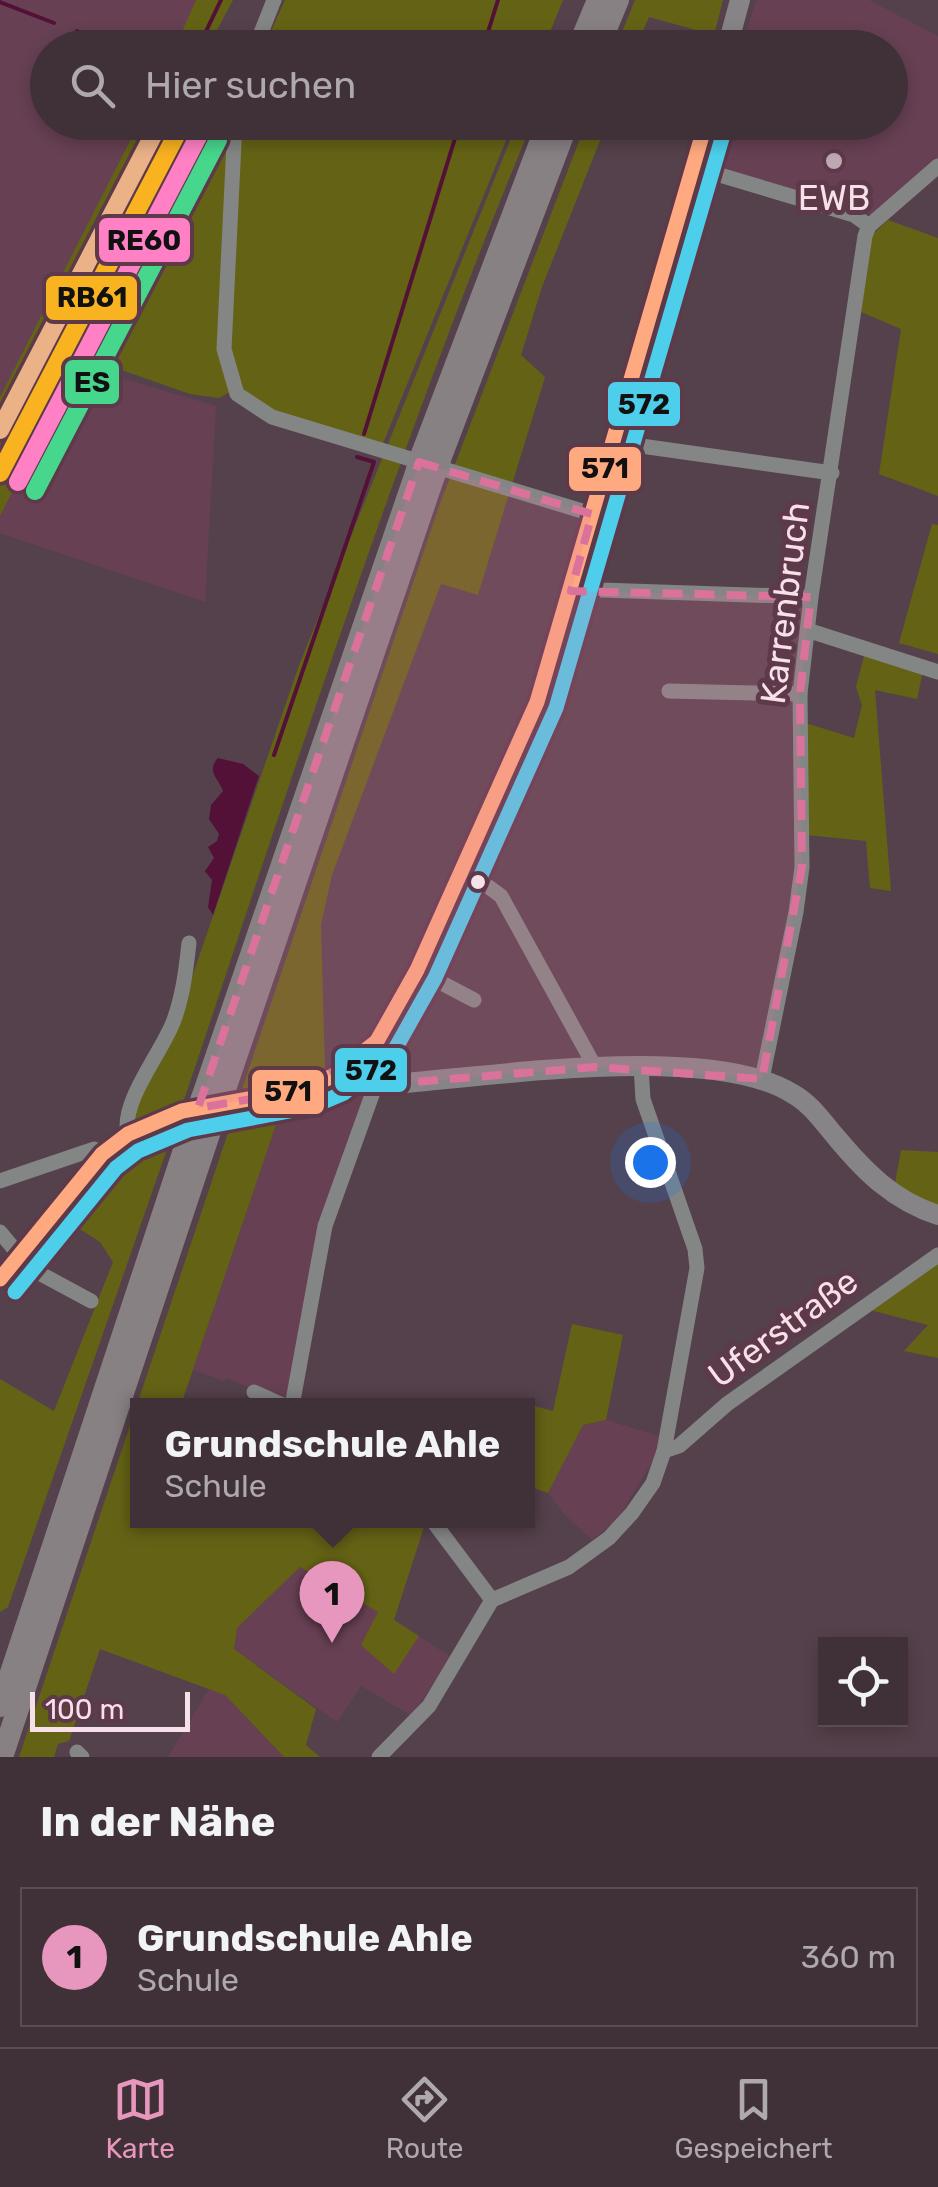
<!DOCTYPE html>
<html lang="de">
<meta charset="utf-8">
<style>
:root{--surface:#403138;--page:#473940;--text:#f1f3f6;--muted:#aea9ae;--line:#594c53;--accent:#e797bd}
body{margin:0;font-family:Rubik,sans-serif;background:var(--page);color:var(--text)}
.controls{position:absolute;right:30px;bottom:30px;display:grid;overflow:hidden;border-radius:0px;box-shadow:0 5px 15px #0003}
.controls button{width:90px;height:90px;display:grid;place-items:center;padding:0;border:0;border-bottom:2px solid var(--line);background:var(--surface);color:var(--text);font:50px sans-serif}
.scale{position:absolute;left:30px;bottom:25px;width:160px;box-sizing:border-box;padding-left:10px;border:5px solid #f7e0e9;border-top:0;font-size:28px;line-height:35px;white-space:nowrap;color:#f7e0e9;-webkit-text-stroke:8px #5d394a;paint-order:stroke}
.you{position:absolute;left:650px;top:1162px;width:35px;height:35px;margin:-25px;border:8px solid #fff;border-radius:50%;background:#1a73e8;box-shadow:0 0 0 15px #1a73e833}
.badge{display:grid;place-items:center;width:65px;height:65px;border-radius:50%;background:var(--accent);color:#111;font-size:32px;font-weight:700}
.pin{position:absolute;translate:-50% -82px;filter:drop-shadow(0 2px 5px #0008)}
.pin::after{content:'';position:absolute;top:52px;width:35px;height:30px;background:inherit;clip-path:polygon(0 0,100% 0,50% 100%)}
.popup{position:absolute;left:130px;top:1398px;width:405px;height:130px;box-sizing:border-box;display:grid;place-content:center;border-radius:0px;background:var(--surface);filter:drop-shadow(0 2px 8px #0005);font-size:32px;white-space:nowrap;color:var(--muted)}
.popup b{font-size:38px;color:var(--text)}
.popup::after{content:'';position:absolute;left:50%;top:100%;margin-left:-20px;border:20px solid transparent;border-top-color:var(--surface)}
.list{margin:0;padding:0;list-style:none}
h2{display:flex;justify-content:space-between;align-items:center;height:130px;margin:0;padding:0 40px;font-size:42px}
h2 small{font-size:32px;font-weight:400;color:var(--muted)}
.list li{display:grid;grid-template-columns:65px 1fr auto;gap:30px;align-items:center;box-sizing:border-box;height:140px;margin:0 20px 20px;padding:0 20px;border:2px solid var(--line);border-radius:0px}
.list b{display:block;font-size:38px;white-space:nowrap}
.list p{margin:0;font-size:32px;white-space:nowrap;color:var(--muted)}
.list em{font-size:32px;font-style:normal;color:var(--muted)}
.icon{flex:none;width:55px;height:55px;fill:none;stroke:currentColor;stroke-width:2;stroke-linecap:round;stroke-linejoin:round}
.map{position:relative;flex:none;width:938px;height:1757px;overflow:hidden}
.search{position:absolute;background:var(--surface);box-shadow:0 5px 15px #0003;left:30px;right:30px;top:30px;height:110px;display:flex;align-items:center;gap:25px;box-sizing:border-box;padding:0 35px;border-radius:55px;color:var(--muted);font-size:38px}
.sheet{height:290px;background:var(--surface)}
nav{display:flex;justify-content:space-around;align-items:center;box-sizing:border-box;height:140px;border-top:2px solid var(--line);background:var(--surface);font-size:28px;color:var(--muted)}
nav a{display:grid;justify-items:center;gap:5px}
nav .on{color:var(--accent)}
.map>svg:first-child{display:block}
</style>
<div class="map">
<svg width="938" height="1757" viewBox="0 0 938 1757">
<rect width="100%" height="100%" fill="#55414b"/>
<g fill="#674053">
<path d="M0,0H196L175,47L48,48V122L139,123L0,397Z"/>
<path d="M756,0H869L938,36V177L888,220L715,167L709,162L721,123L890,122V48L742,47Z"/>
<path d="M169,123H188L0,485V446Z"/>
<path d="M77,365L216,406L205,602L0,533V516Z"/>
<path d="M363,1086L369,1095L323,1221L289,1399L284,1402L226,1378L224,1381L193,1370L282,1107Z"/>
<path d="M606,1420L659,1436L654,1459L617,1520L592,1540L564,1514L548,1493L583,1425Z"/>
<path d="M300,1567L394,1620L451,1657L412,1716L361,1686L337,1722L234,1649L237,1628Z"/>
<path d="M209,1689L225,1695L284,1757H168Z"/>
</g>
<g fill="#646315">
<path d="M196,0H233L208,47H175Z"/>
<path d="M285,0H563L544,47H264Z"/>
<path d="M635,0H723L714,35L649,17L636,47H616Z"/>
<path d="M139,123H169L0,446V397Z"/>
<path d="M188,123H513L382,446C334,431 276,423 240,386L219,398L190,394L113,367L119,338L89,321L67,362L77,365L0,516V485Z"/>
<path d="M517,123H532C399,442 294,772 184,1100L131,1123V1113L188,989L298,668Z"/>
<path d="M586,123H607L542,287L521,355L545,377L478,595L441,584L332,875L321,925L325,1069L295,1080L241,1092L439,506Z"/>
<path d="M888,220L938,238V496L879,474L901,329L861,312L871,236Z"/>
<path d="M932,524L938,525V654L899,643Z"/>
<path d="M865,652L923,671L917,699L875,690L891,891L870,888L866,841L806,835L802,722L854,738L862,705L856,687Z"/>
<path d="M282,1107L181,1405L137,1406V1520L426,1521L394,1620L419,1636L394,1674L361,1645L378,1612L300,1567L237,1628L234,1649L316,1709L306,1745L320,1757H284L225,1695L100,1649L69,1741L58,1744L54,1757H19L234,1115Z"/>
<path d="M174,1129L8,1607L0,1612V1379L54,1411L113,1262L100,1242L64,1219C98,1176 119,1144 174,1129Z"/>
<path d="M901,1150L938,1152V1210L894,1189Z"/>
<path d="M938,1259V1358L904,1351L928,1325L866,1309Z"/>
<path d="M572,1324L623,1335L606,1420L583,1425L548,1493L527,1486V1406L504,1405L508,1399L553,1411Z"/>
</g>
<path fill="#531137" d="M218,758L243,764L259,776L213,915L208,907L212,880L205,871L214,858L208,847L217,841L219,834L209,819L211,805L223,791C218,778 206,771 218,758Z"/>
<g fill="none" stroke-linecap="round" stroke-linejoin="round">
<g stroke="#531137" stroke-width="4">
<path d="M0,2L54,23"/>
<path d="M77,31L116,48"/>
<path d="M198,48L221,0"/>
<path d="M483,48L498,0"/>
<path d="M364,434L460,122"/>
<path d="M274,755L374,462L357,457"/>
</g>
<g stroke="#838685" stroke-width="15">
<path d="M255,48L274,0"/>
<path d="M235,122L224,349L237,394L272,417L592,514"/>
<path d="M693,167L854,215L869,226"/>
<path d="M613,442L832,473"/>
<path d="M571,589L811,597"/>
<path d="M807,630L938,672"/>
<path d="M669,691L800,694"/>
<path d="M486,885L501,896L595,1067"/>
<path d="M417,970L474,1000"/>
<path d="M762,1079L796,912L802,867L800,694L811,597L865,236L869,226L938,166"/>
<path d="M128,1134C120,1102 163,1051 174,1020C183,995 186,970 189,943"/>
<path d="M0,1181L94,1149L102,1154"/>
<path d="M0,1232L19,1255"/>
<path d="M15,1260L91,1301"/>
<path d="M254,1392L285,1406"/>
<path d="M292,1406L325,1226L377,1081"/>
<path d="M664,1451L679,1446L727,1404L938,1255"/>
<path d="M432,1520L492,1600"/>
<path d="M77,1752L82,1757"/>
<path d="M379,1757L429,1706L492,1600L569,1567L609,1538L632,1513L653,1483L664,1451L697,1268L695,1249L643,1099L641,1066"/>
</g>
<g stroke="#868486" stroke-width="20">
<path d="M727,48L740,0"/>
<path d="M353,1062L371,1078L391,1084C490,1077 711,1042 793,1094C811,1104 823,1122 836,1137C865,1172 894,1201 938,1215"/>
<path d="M0,1279L102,1154L128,1134L182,1111L303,1089L333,1076L377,1041L417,970L537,702L706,122"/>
</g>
<g stroke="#878184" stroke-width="22">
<path d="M578,48L598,0"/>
<path d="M598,48L618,0"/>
<path d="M422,454L548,122"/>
<path d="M440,459L568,122"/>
<path d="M223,1095L434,476"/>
<path d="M202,1098L417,470"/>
<path d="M0,1706L193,1123"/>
<path d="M2,1757L214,1119"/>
</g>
<g stroke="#878184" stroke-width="22">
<path d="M417,470L422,454"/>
<path d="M434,476L440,459"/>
<path d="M214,1119L223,1095"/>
<path d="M193,1123L202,1098"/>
</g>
<defs>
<path id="bus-1" d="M0,1279L102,1154L128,1134L182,1111L303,1089L333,1076L377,1041L417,970L537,702L706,122"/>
<path id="bus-2" d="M15,1292L116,1168L138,1151L188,1130L311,1107L344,1093L394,1051L435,978L556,708L725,128"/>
</defs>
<use href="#bus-1" stroke="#5d394a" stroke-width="22"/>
<use href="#bus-2" stroke="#5d394a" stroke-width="22"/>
<use href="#bus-1" stroke="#ffa980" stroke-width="15"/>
<use href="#bus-2" stroke="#4dcfeb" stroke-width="15"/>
<defs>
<path id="rail-1" d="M0,473L183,122"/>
<path id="rail-2" d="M18,482L201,131"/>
<path id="rail-3" d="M0,430L160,122"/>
<path id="rail-4" d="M35,491L218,140"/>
</defs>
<use href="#rail-1" stroke="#5d394a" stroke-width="25"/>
<use href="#rail-2" stroke="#5d394a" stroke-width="25"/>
<use href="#rail-3" stroke="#5d394a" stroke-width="25"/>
<use href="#rail-4" stroke="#5d394a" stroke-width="25"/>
<use href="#rail-1" stroke="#f9b220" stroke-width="18"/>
<use href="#rail-2" stroke="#ff80c5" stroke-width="18"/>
<use href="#rail-3" stroke="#ebb288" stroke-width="18"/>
<use href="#rail-4" stroke="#46d78d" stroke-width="18"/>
</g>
<path fill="#da729b" fill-opacity="0.2" stroke="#da729b" stroke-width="8" stroke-dasharray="20 12" stroke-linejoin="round" d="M419,462L592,514L571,591L811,597L800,694L802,867L762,1079L595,1067L391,1084L351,1063L293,1092L198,1108Z"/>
<circle fill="#bea8b2" stroke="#5d394a" stroke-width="4" cx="834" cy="161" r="10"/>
<circle fill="#f7e0e9" stroke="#5d394a" stroke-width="4" cx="478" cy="882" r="9"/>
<g text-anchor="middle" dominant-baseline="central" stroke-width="10" stroke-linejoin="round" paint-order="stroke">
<g font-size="35" fill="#f7e0e9" stroke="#5d394a">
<text x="834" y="198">EWB</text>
</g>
<g font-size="35" fill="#f7e0e9" stroke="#5d394a">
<text transform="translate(785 603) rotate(-83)">Karrenbruch</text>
<text transform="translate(783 1328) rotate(-36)">Uferstraße</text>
</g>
</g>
<g stroke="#5d394a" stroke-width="4">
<rect x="97" y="216" width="95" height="48" rx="10" fill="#ff80c5"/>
<rect x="44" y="274" width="95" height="48" rx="10" fill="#f9b220"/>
<rect x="63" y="358" width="58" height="48" rx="10" fill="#46d78d"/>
<rect x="606" y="380" width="76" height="48" rx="10" fill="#4dcfeb"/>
<rect x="567" y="445" width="76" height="48" rx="10" fill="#ffa980"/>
<rect x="333" y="1046" width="76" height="48" rx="10" fill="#4dcfeb"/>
<rect x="250" y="1068" width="76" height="48" rx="10" fill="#ffa980"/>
</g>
<g font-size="28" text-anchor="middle" font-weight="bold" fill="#111">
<text x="144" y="250">RE60</text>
<text x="92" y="307">RB61</text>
<text x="92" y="392">ES</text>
<text x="644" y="414">572</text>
<text x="605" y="478">571</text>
<text x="371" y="1080">572</text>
<text x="288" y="1101">571</text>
</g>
</svg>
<div class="controls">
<button><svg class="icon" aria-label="locate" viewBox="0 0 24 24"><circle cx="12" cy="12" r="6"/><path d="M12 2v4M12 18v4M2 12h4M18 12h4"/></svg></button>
</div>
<div class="scale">100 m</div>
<div class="you"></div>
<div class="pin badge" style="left:332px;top:1643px">1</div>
<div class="popup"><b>Grundschule Ahle</b>Schule</div>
<div class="search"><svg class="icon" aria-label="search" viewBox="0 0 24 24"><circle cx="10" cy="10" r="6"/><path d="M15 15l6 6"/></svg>Hier suchen</div>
</div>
<section class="sheet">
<h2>In der Nähe<small></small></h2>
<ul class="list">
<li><span class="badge">1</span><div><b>Grundschule Ahle</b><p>Schule</p></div><em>360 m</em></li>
</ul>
</section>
<nav>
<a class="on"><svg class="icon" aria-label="map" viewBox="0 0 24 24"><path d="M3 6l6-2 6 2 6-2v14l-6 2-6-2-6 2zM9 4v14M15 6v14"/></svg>Karte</a>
<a><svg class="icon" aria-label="directions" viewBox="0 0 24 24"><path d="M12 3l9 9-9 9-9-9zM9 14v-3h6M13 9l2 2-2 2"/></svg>Route</a>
<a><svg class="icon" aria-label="saved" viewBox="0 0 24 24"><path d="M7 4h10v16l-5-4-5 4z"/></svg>Gespeichert</a>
</nav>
